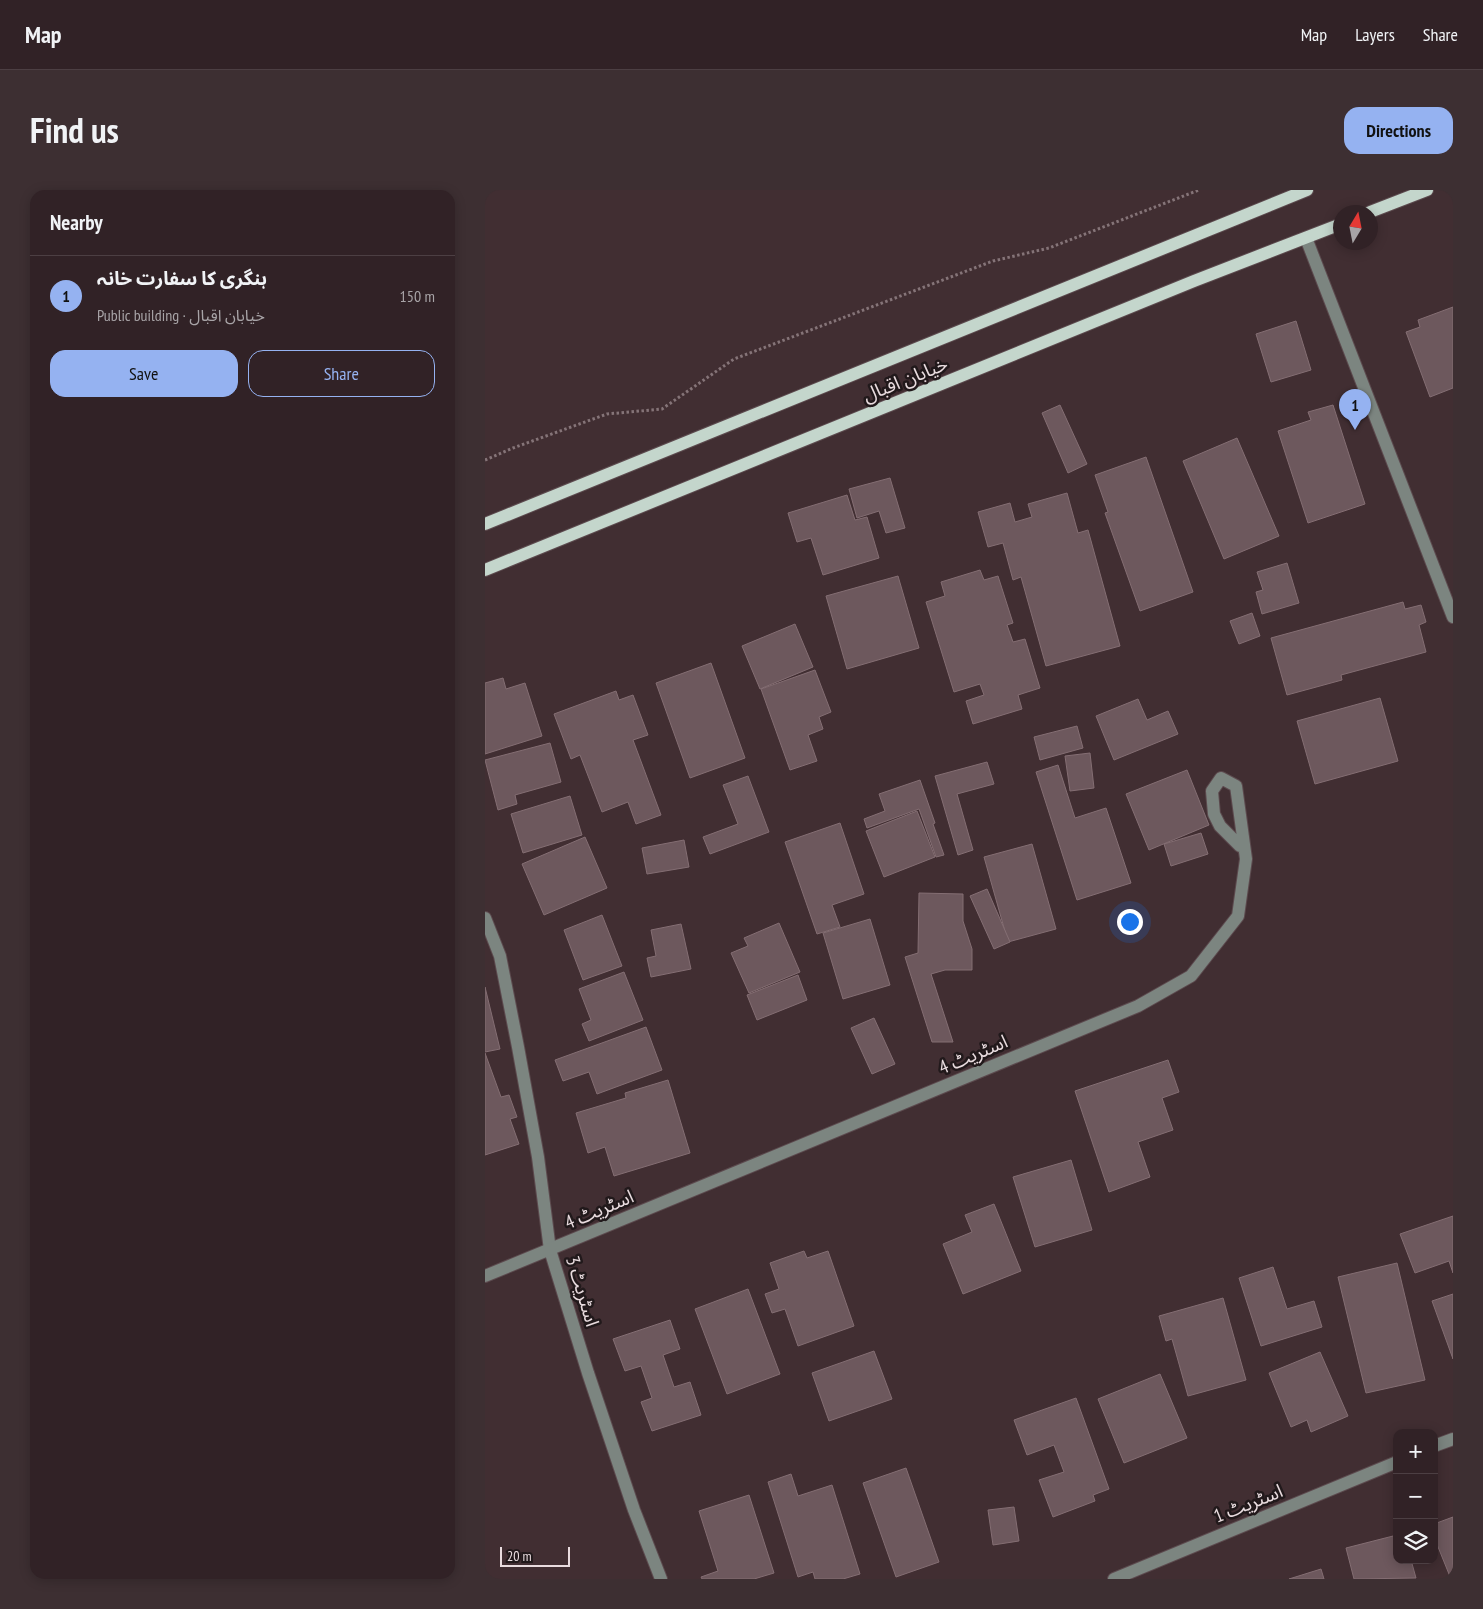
<!DOCTYPE html>
<meta charset="utf-8">
<style>
:root{--surface:#312226;--page:#3d2f32;--text:#f1f3f6;--muted:#a8a4a7;--line:#4c3f43;--accent:#95b2f1}
body{margin:0;font-family:"PT Sans Narrow","Noto Sans Arabic",sans-serif;background:var(--page);color:var(--text)}
.controls{position:absolute;right:15px;bottom:15px;display:grid;overflow:hidden;border-radius:10px;box-shadow:0 2px 12px #0003}
.controls button{width:45px;height:45px;display:grid;place-items:center;padding:0;border:0;border-bottom:1px solid var(--line);background:var(--surface);color:var(--text);font:25px sans-serif}
.compass{position:absolute;left:848px;top:15px;width:45px;height:45px;border-radius:50%;background:var(--surface);box-shadow:0 2px 12px #0003;rotate:10deg}
.scale{position:absolute;left:15px;bottom:12px;width:70px;box-sizing:border-box;padding-left:5px;border:2px solid #e9dcdf;border-top:0;font-size:14px;line-height:18px;white-space:nowrap;color:#e9dcdf;-webkit-text-stroke:4px #21191b;paint-order:stroke}
.you{position:absolute;left:644px;top:731px;width:18px;height:18px;margin:-12px;border:4px solid #fff;border-radius:50%;background:#1a73e8;box-shadow:0 0 0 8px #1a73e833}
.badge{display:grid;place-items:center;width:32px;height:32px;border-radius:50%;background:var(--accent);color:#111;font-size:16px;font-weight:700}
.pin{position:absolute;translate:-50% -41px;filter:drop-shadow(0 1px 2px #0008)}
.pin::after{content:'';position:absolute;top:26px;width:18px;height:15px;background:inherit;clip-path:polygon(0 0,100% 0,50% 100%)}
.list{margin:0;padding:0;list-style:none}
h2{display:flex;justify-content:space-between;align-items:center;height:65px;margin:0;padding:0 20px;font-size:21px}
h2 small{font-size:16px;font-weight:400;color:var(--muted)}
.list li{display:grid;grid-template-columns:32px 1fr auto;gap:15px;align-items:center;box-sizing:border-box;height:80px;padding:0 20px;border-top:1px solid var(--line)}
.list b{display:block;font-size:19px;white-space:nowrap}
.list p{margin:0;font-size:16px;white-space:nowrap;color:var(--muted)}
.list em{font-size:16px;font-style:normal;color:var(--muted)}
.actions{display:flex;gap:10px;padding:15px 20px}
.actions a{flex:1;padding:11px 0;border:1px solid var(--accent);border-radius:15px;text-align:center;font-size:18px;color:var(--accent)}
.actions .main{background:var(--accent);color:#111}
.icon{flex:none;width:28px;height:28px;fill:none;stroke:currentColor;stroke-width:2;stroke-linecap:round;stroke-linejoin:round}
.map{position:relative;flex:none;width:968px;height:1389px;overflow:hidden;border-radius:15px}
header{display:flex;align-items:center;gap:30px;box-sizing:border-box;height:70px;padding:0 25px;background:var(--surface);border-bottom:1px solid var(--line)}
header strong{font-size:24px}
nav{display:flex;gap:28px;margin-inline-start:auto;font-size:18px}
.intro{display:flex;align-items:center;justify-content:space-between;box-sizing:border-box;height:120px;padding:0 30px}
h1{margin:0;font-size:35px}
.button{padding:12px 22px;border-radius:15px;background:var(--accent);color:#111;font-size:18px;font-weight:700}
main{display:flex;gap:30px;padding:0 30px}
aside{flex:1;background:var(--surface);border-radius:15px;box-shadow:0 2px 12px #0003}
.map>svg:first-child{display:block}
</style>
<header>
<strong>Map</strong>
<nav><a>Map</a><a>Layers</a><a>Share</a></nav>
</header>
<div class="intro"><h1>Find us</h1><a class="button">Directions</a></div>
<main>
<aside>
<h2>Nearby<small></small></h2>
<ul class="list">
<li><span class="badge">1</span><div><b>ہنگری کا سفارت خانہ</b><p>Public building · خیابان اقبال</p></div><em>150 m</em></li>
</ul>
<div class="actions"><a class="main">Save</a><a>Share</a></div>
</aside>
<div class="map">
<svg width="968" height="1389" viewBox="0 0 968 1389">
<rect width="100%" height="100%" fill="#412e32"/>
<g fill="#6d585d" stroke="#846e73">
<path d="M968,117V198L945,207L921,142L935,137L933,130Z"/>
<path d="M811,131L826,180L786,192L771,144Z"/>
<path d="M575,215L602,274L583,283L557,223Z"/>
<path d="M848,215L880,314L823,333L793,241L826,230L823,222Z"/>
<path d="M752,248L794,346L739,369L698,271Z"/>
<path d="M661,267L708,402L655,421L620,323L623,322L610,285Z"/>
<path d="M405,288L420,338L401,343L394,321L372,328L364,299Z"/>
<path d="M582,303L593,343L603,340L635,456L561,476L536,387L528,390L518,353L503,357L493,322L525,313L530,332L547,327L543,314Z"/>
<path d="M362,305L370,330L382,327L394,368L338,385L326,348L312,352L303,323Z"/>
<path d="M802,373L814,413L777,424L771,402L778,400L772,382Z"/>
<path d="M495,380L499,390L513,386L528,433L522,435L528,452L540,449L555,498L533,505L537,519L488,534L481,511L499,505L495,494L469,502L441,412L460,406L456,392Z"/>
<path d="M413,386L434,458L362,479L341,406Z"/>
<path d="M918,412L920,419L936,415L941,432L934,435L941,462L856,485L857,490L802,505L786,448Z"/>
<path d="M767,423L775,446L754,454L745,431Z"/>
<path d="M310,434L328,477L275,499L257,456Z"/>
<path d="M226,473L260,568L205,588L171,493Z"/>
<path d="M330,480L346,522L334,527L338,539L323,545L332,571L305,580L276,499Z"/>
<path d="M18,488L21,499L40,493L57,546L0,564V493Z"/>
<path d="M131,501L134,510L148,505L163,545L148,550L176,625L151,634L143,612L117,622L95,565L86,569L69,524Z"/>
<path d="M895,508L913,571L830,594L812,531Z"/>
<path d="M653,509L662,530L683,521L693,544L629,570L611,526Z"/>
<path d="M592,536L598,558L555,570L549,547Z"/>
<path d="M65,553L76,592L30,605L32,614L13,620L0,570Z"/>
<path d="M605,563L609,598L585,601L580,566Z"/>
<path d="M502,572L509,594L472,604L488,660L473,665L450,586Z"/>
<path d="M573,575L590,628L621,618L646,693L592,710L551,582Z"/>
<path d="M702,580L724,635L664,660L641,604Z"/>
<path d="M263,586L284,642L225,664L218,647L253,634L238,595Z"/>
<path d="M435,590L450,633L448,634L459,665L451,667L434,619L382,638L379,629L400,621L394,604Z"/>
<path d="M85,606L97,645L38,663L26,624Z"/>
<path d="M432,621L450,667L399,687L381,641Z"/>
<path d="M355,633L379,704L347,715L355,737L332,744L300,652Z"/>
<path d="M716,643L723,664L686,676L679,654Z"/>
<path d="M100,647L122,698L59,725L37,674Z"/>
<path d="M199,650L204,677L162,684L157,658Z"/>
<path d="M547,654L571,739L523,752L499,667Z"/>
<path d="M502,699L525,752L509,759L485,706Z"/>
<path d="M434,703L478,704V731L487,759V780H460L446,784L468,852H447L420,767L433,763Z"/>
<path d="M117,725L137,776L98,790L79,740Z"/>
<path d="M385,729L405,795L358,809L338,743Z"/>
<path d="M294,733L315,782L264,803L246,763L263,756L259,748Z"/>
<path d="M196,734L206,779L166,787L162,768L171,766L166,740Z"/>
<path d="M139,782L158,830L104,851L97,834L106,830L94,799Z"/>
<path d="M313,785L322,810L272,830L262,805Z"/>
<path d="M0,797L15,859L0,862Z"/>
<path d="M389,828L410,874L387,884L366,838Z"/>
<path d="M161,837L177,880L112,904L104,882L78,891L70,870Z"/>
<path d="M0,863L16,907L24,905L32,927L25,929L34,954L0,965Z"/>
<path d="M683,870L694,902L677,908L688,940L653,952L665,987L624,1002L590,901Z"/>
<path d="M183,890L205,963L129,986L120,957L103,963L91,923L141,908L140,903Z"/>
<path d="M586,970L607,1040L550,1057L528,987Z"/>
<path d="M509,1014L536,1081L478,1104L458,1054L487,1042L480,1025Z"/>
<path d="M968,1026V1083L964,1071L930,1083L915,1044Z"/>
<path d="M319,1061L322,1068L343,1061L369,1136L313,1156L300,1119L287,1123L280,1104L294,1099L285,1073Z"/>
<path d="M912,1073L940,1190L881,1203L853,1087Z"/>
<path d="M788,1077L802,1119L829,1111L837,1137L776,1156L754,1088Z"/>
<path d="M263,1099L295,1184L242,1204L210,1119Z"/>
<path d="M968,1104V1169L947,1111Z"/>
<path d="M738,1108L761,1190L703,1206L687,1149L681,1151L674,1126Z"/>
<path d="M185,1130L195,1159L178,1165L189,1197L205,1192L216,1225L167,1241L156,1212L167,1208L156,1176L140,1181L128,1149Z"/>
<path d="M389,1161L407,1209L344,1231L327,1183Z"/>
<path d="M835,1162L863,1226L826,1242L822,1230L806,1237L784,1183Z"/>
<path d="M675,1184L702,1248L639,1273L613,1209Z"/>
<path d="M591,1208L624,1299L608,1305L610,1311L568,1327L554,1290L579,1282L569,1255L542,1265L529,1230Z"/>
<path d="M421,1278L454,1372L411,1387L378,1293Z"/>
<path d="M306,1284L313,1306L347,1295L375,1384L358,1389H330L328,1382L313,1387L283,1292Z"/>
<path d="M264,1305L289,1383L269,1389H217L216,1387L233,1381L214,1321Z"/>
<path d="M529,1317L534,1351L508,1355L503,1320Z"/>
<path d="M968,1327V1389H966L949,1347V1334Z"/>
<path d="M912,1345V1370H926L931,1388L869,1389L861,1358Z"/>
<path d="M836,1379L839,1389H804Z"/>
</g>
<g fill="none" stroke-linecap="round" stroke-linejoin="round">
<defs>
<g id="minor">
<path d="M821,48L968,427"/>
<path d="M0,728L15,766L33,857L53,967L65,1060L103,1183L149,1320L176,1389"/>
<path d="M0,1086L653,816L706,786L753,726L761,669L751,596L736,588L727,601L729,624L735,636L755,656"/>
<path d="M949,1256L968,1249"/>
<path d="M629,1389L912,1272"/>
</g>
<g id="major">
<path d="M885,22L942,0"/>
<path d="M0,334L822,0"/>
<path d="M0,380L709,91L856,34"/>
</g>
</defs>
<use href="#minor" stroke="#5c4a4e" stroke-width="14"/>
<use href="#major" stroke="#5c4a4e" stroke-width="14"/>
<path stroke="#857478" stroke-width="3" stroke-dasharray="2.5 2.5" stroke-linecap="butt" d="M0,270L28,258L122,224L177,219L249,169L508,71L564,58L714,0"/>
<use href="#minor" stroke="#7c8580" stroke-width="12"/>
<use href="#major" stroke="#c4d6cc" stroke-width="12"/>
</g>
<g text-anchor="middle" dominant-baseline="central" stroke-width="5" stroke-linejoin="round" paint-order="stroke">
<g font-size="19" fill="#e9dcdf" stroke="#21191b">
<text transform="translate(420 189) rotate(-22)">خیابان اقبال</text>
<text transform="translate(488 864) rotate(-23)">اسٹریٹ 4</text>
<text transform="translate(114 1019) rotate(-23)">اسٹریٹ 4</text>
<text transform="translate(98 1101) rotate(73)">اسٹریٹ 3</text>
<text transform="translate(763 1313) rotate(-22)">اسٹریٹ 1</text>
</g>
</g>
</svg>
<div class="controls">
<button>+</button>
<button>−</button>
<button><svg class="icon" aria-label="layers" viewBox="0 0 24 24"><path d="M12 4l9 5-9 5-9-5zM3 14l9 5 9-5"/></svg></button>
</div>
<svg class="compass" viewBox="-18 -18 36 36"><path d="M0-13l5 13h-10z" fill="#e53935"/><path d="M0 13l5-13h-10z" fill="#a8a4a7"/></svg>
<div class="scale">20 m</div>
<div class="you"></div>
<div class="pin badge" style="left:870px;top:240px">1</div>
</div>
</main>
